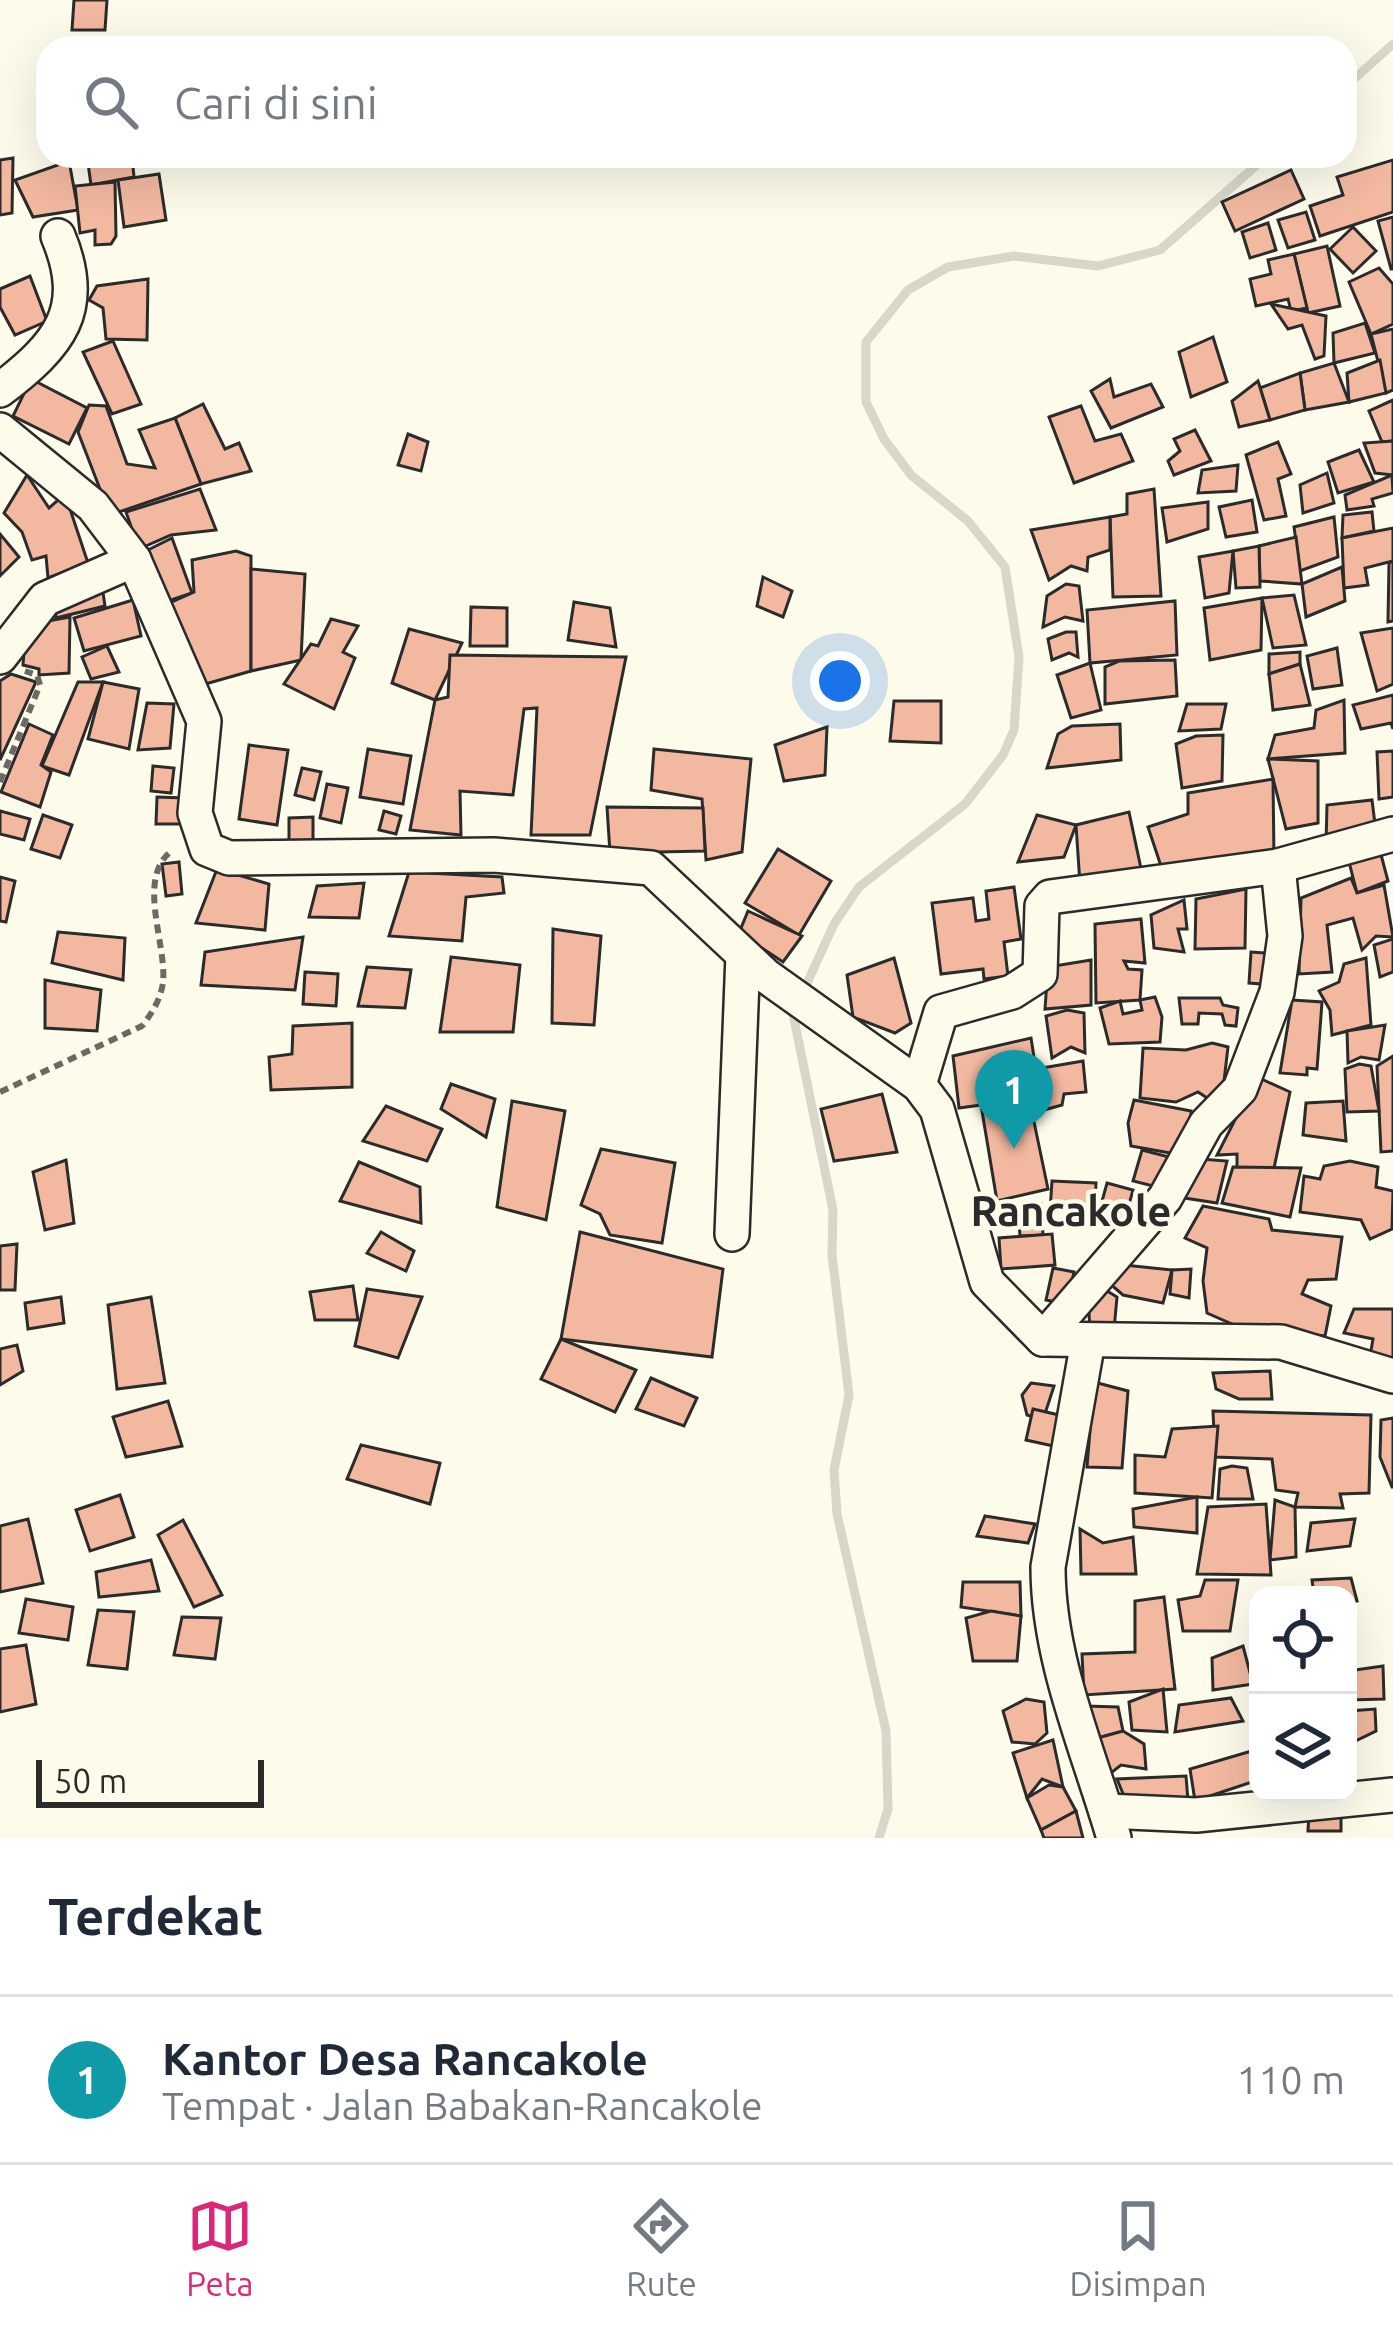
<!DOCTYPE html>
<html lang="id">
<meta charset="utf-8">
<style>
:root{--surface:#fff;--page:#f2f2f3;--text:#1f2937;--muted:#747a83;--line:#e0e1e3;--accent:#db2777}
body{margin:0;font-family:Ubuntu,sans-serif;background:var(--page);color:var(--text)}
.controls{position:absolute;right:36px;bottom:36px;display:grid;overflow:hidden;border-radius:24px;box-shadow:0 12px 48px #0002}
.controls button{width:108px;height:108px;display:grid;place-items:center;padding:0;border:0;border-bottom:3px solid var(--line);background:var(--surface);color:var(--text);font:60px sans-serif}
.scale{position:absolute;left:36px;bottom:30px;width:228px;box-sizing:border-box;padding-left:12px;border:6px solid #2b2b2b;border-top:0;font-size:33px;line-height:42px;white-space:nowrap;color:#2b2b2b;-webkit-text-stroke:9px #fdfbea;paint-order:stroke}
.you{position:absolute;left:840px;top:681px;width:42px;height:42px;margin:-30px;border:9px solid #fff;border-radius:50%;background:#1a73e8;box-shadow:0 0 0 18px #1a73e833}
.badge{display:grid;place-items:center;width:78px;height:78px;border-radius:50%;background:var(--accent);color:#fff;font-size:39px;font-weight:700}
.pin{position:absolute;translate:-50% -99px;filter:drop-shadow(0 3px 6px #0008)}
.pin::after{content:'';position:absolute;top:63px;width:42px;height:36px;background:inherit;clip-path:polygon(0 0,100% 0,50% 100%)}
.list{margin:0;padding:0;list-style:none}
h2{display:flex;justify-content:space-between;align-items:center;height:156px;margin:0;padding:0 48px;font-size:51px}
h2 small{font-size:39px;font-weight:400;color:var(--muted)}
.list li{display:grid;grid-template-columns:78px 1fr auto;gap:36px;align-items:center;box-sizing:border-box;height:168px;padding:0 48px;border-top:3px solid var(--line)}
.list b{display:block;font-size:45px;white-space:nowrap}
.list p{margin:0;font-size:39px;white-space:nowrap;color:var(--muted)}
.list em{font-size:39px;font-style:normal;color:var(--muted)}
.icon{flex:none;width:66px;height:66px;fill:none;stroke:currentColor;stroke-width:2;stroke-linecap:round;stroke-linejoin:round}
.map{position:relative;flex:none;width:1393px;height:1838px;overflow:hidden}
.search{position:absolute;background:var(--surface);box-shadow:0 12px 48px #0002;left:36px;right:36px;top:36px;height:132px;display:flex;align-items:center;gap:30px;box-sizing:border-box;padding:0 42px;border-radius:36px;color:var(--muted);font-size:45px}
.sheet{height:324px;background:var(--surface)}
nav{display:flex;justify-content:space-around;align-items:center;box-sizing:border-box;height:168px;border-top:3px solid var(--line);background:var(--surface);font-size:33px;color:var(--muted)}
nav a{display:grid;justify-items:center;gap:6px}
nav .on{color:var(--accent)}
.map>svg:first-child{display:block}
</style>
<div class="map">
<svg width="1393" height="1838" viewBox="0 0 1393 1838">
<rect width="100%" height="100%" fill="#fdfbea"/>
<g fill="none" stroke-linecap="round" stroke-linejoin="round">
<g stroke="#d8d7c9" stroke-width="9">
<path d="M1345,87L1393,44"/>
<path d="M879,1838L888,1809L886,1731L837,1514L834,1470L849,1395L832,1255L833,1210L793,1014L834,924L859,887L965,804L1003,755L1014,730L1019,657L1005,567L968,521L911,475L884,439L866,402V342L908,290L948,267L1014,256L1098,266L1160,250L1267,156"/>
</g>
</g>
<g fill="#f2b8a0" stroke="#2b2b2b" stroke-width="3">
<path d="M74,0H107L105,30H72Z"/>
<path d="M87,156H132L134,177L91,185Z"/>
<path d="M13,158L12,213L0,215V160Z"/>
<path d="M1393,160V212L1320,236L1310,206L1343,195L1337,177Z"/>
<path d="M69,161L78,210L33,217L15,180Z"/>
<path d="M1291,170L1304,199L1235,231L1222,202Z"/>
<path d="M159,174L166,220L124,227L118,180Z"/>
<path d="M115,182L116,236L111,244L95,245V230L80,233L75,186Z"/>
<path d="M1306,212L1315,240L1288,248L1278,220Z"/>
<path d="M1393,217V269H1391L1378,221Z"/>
<path d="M1268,223L1276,250L1250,258L1242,232Z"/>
<path d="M1353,227L1376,251L1353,273L1330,249Z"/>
<path d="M1327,246L1340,306L1308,313L1294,254Z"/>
<path d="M1294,254L1307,308L1291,311L1288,299L1256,306L1250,279L1271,274L1268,260Z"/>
<path d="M1379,268L1393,284V324L1371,334L1349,282Z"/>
<path d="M30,276L47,321L15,335L0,307V289Z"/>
<path d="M148,279L147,340L106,339L103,308L89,300L97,286Z"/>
<path d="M1271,304L1326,316L1324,356L1315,359L1302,325L1288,329Z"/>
<path d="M1365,323L1375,353L1334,363L1333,333Z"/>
<path d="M1393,329V390L1386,393L1371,334Z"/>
<path d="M1213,337L1227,382L1191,397L1179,352Z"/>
<path d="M113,341L141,404L112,414L83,352Z"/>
<path d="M1380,360L1386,393L1349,402L1347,373Z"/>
<path d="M1334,363L1349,402L1305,410L1300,373Z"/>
<path d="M1300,373L1305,410L1270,420L1260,388Z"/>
<path d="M31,379L87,408L69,444L13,416Z"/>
<path d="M1110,379L1114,397L1151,384L1163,407L1111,428L1091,391Z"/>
<path d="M1258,381L1270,420L1239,427L1232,401Z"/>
<path d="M1393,400V441L1382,442L1369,411Z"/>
<path d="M203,404L225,449L239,443L251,471L201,484L175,418Z"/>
<path d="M89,405L106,406L127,464L155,468L139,430L175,418L201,484L110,515L78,432Z"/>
<path d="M1081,406L1095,441L1121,434L1133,461L1074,483L1049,417Z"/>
<path d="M1195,430L1211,461L1174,475L1168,461L1180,451L1174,439Z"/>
<path d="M408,434L428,442L421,471L398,465Z"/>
<path d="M1393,441V475L1375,473L1364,443Z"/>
<path d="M1278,442L1291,474L1278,479L1286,516L1264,520L1246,455Z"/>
<path d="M1359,450L1374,482L1338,493L1328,462Z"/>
<path d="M1238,465L1236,491L1198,493L1202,470Z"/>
<path d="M1327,473L1334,503L1303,513L1300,485Z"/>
<path d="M27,475L49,508L65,494L88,563L48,578L46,556L32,560L22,532L4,513Z"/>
<path d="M1392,475L1393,493L1372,499L1374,506L1347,510L1345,495Z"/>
<path d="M200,489L216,530L171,535L139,549L126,512Z"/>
<path d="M1154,489L1161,596L1113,597L1110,517L1127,514V494Z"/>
<path d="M1252,500L1257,532L1226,537L1219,507Z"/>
<path d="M1208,502V529L1167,542L1162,508Z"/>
<path d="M1372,512L1374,531L1342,538L1343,515Z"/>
<path d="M1110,517V550L1088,557L1087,571L1071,566L1049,580L1031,530Z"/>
<path d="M1334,517L1338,557L1300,571L1294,527Z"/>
<path d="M1393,528V561L1365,568L1368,585L1344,588L1342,538Z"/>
<path d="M0,534L19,557L0,576Z"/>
<path d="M1296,537L1302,584L1260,581L1259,546Z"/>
<path d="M172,538L192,593L162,603L144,552Z"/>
<path d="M1259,546L1260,587L1236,588L1233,551Z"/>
<path d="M236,551L251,556V671L202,685L165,605L194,592L192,560Z"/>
<path d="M1233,551L1229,593L1205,598L1199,557Z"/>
<path d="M1393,561V621L1388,622L1389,563Z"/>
<path d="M1342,567L1345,601L1306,617L1302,584Z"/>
<path d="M251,569L305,574L301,660L251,671Z"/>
<path d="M763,577L792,591L783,617L757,606Z"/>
<path d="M101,579L105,606L56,618L55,596Z"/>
<path d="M1066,584L1079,586L1083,621L1065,617L1043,627L1047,596Z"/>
<path d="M1294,595L1306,645L1273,648L1262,598Z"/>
<path d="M1262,598L1261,650L1210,660L1204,608Z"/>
<path d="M133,600L141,636L84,651L74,618Z"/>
<path d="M1175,601L1177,655L1090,663L1087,610Z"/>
<path d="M574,602L610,608L616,647L568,640Z"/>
<path d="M471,607L507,608V646H470Z"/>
<path d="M70,617L69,673L39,675V669L23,665L26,625Z"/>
<path d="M331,619L358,626L343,652L355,658L334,709L284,684L311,644L318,646Z"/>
<path d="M1393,628V684L1377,691L1361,633Z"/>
<path d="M409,629L462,643L435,700L392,683Z"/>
<path d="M1066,632H1076L1078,657L1069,653L1052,660L1048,639Z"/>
<path d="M107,646L119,672L91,679L82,657Z"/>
<path d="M1337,648L1342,685L1313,689L1307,656Z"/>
<path d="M1300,652V664L1269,674V654Z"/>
<path d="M450,655L626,657L590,835H531L537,708L524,709L513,795L460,791L461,835L410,830L435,700L448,697Z"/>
<path d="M1175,660L1177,696L1105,704V667L1119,661Z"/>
<path d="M1090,663L1101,710L1071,718L1057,675Z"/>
<path d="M1300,664L1310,705L1273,710L1269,674Z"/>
<path d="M11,674L36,682L0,760V681Z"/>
<path d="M78,682H103L69,775L42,766Z"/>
<path d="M103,682L139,689L129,749L88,739Z"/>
<path d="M1393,695V729L1391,723L1361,729L1353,705Z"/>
<path d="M1344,700L1345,753L1268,759L1275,735L1314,728L1316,710Z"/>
<path d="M894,701H941V743L890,741Z"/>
<path d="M147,703L174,704L170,748L138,750Z"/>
<path d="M1187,704H1226L1221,729L1179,731Z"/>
<path d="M29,724L53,735L41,765L51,772L40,807L1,792Z"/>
<path d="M1120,724L1121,760L1047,768L1058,734L1072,726Z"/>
<path d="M827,727L825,775L784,781L775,745Z"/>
<path d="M1223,735L1222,781L1182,788L1176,744L1196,736Z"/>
<path d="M249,745L288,750L277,825L239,819Z"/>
<path d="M368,749L411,756L403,804L360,797Z"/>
<path d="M654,749L751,759L742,852L706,860L702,799L651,790Z"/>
<path d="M1393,751V797L1379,799L1377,752Z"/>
<path d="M1268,759L1318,761V823L1286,829Z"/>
<path d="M153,766L174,768L171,793L151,791Z"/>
<path d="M302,768L321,772L314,800L295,795Z"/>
<path d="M1273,779L1274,859L1163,872L1148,827L1188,814V793Z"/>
<path d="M327,784L348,788L341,823L320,818Z"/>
<path d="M157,797L184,798L183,824H156Z"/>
<path d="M1372,800L1376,832L1326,844L1327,805Z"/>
<path d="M607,807L703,808L705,851L610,853Z"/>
<path d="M0,811L30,819L24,840L0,834Z"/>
<path d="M384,811L401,816L396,834L379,830Z"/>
<path d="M1129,812L1143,878L1080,884L1076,825Z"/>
<path d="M43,815L72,825L60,858L31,849Z"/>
<path d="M1037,815L1076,825L1064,857L1018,862Z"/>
<path d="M313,817V841H289V818Z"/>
<path d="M1379,847L1388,881L1357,893L1348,858Z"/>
<path d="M778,849L831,881L799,935L745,903Z"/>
<path d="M179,862L182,894L166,896L162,864Z"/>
<path d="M217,869L269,884L265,930L196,923Z"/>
<path d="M409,872L502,877L504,893L466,897L462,941L389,936Z"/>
<path d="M0,877L15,881L6,922L0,921Z"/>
<path d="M1351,878L1357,893L1384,885L1393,937L1376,936L1362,950L1353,918L1327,925L1332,972L1299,974L1301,898Z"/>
<path d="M364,883L359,918L309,917L317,886Z"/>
<path d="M1014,887L1021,939L1004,942L1008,976L984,979L983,969L941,974L932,903L973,898L976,921L989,919L986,891Z"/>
<path d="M1246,889L1245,948L1195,949L1196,899Z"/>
<path d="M1184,900L1187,929H1178L1184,952L1154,948L1151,915Z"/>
<path d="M748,911L802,936L783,962L739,933Z"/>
<path d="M1141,919L1145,963L1124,961L1128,969L1142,970L1140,1000L1096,1003L1095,924Z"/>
<path d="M553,929L601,936L594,1025L552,1023Z"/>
<path d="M58,932L125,938L123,980L52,963Z"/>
<path d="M303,937L295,990L201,985L205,952Z"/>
<path d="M1393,939V972L1380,977L1374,945Z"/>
<path d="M1251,952L1278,954L1276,985L1249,983Z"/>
<path d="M451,957L520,965L513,1032H440Z"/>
<path d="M894,958L911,1023L895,1033L853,1017L847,975Z"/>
<path d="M1366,958L1371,1025L1332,1035L1330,1010L1319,991L1339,982L1344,964Z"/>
<path d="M1091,960V1005L1045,1009L1048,967Z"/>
<path d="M367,967L411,970L405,1008L358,1006Z"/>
<path d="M305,972L338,974L336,1006L303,1004Z"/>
<path d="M45,980L101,990L97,1031L45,1028Z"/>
<path d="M1155,997L1162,1017L1160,1042L1109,1044L1100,1008L1120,1001L1123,1014L1142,1010L1140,1000Z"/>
<path d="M1179,998H1220L1223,1005L1238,1008L1236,1026L1225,1025L1222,1014L1199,1013L1198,1024H1182Z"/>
<path d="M1292,1000L1322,1002L1317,1069L1307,1068V1075L1280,1073Z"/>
<path d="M1067,1010L1084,1013L1085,1053L1071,1047L1052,1058L1046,1016Z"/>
<path d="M352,1023V1087L271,1090L269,1057L292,1054L293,1026Z"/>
<path d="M1385,1025L1379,1060L1361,1057L1348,1063L1347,1031Z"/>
<path d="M1031,1038L1039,1089L1028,1093L1048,1189L997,1201L981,1105L959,1108L953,1056Z"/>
<path d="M1212,1043L1228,1047L1221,1107L1198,1092L1176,1102L1140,1098L1143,1048L1186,1050Z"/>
<path d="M1393,1056V1151L1381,1152L1377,1066Z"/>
<path d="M1083,1061L1086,1092L1064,1094L1062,1105L1044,1110L1042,1068Z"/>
<path d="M1359,1064L1371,1066L1379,1111L1347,1112L1345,1069Z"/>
<path d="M1257,1077L1290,1092L1274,1168H1237V1154L1217,1155Z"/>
<path d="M451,1084L495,1099L486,1137L441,1109Z"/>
<path d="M882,1094L897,1152L834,1161L821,1109Z"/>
<path d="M1134,1100L1191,1111L1190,1131L1176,1154L1131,1146L1128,1123Z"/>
<path d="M512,1101L565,1111L546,1220L497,1207Z"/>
<path d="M1343,1101L1346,1141L1303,1135L1306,1103Z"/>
<path d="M386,1106L442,1129L427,1161L363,1141Z"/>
<path d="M601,1149L675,1163L662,1243L610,1235L600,1214L581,1205Z"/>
<path d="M1142,1150L1169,1157L1161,1188L1133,1181Z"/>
<path d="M1200,1159L1227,1161L1217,1203L1178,1197Z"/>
<path d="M66,1160L74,1223L45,1230L33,1172Z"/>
<path d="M1350,1161L1378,1167L1376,1187L1393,1191L1392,1229L1370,1239L1361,1220L1300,1212L1304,1176L1320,1179L1324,1166Z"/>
<path d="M359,1162L420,1187L421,1223L340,1201Z"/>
<path d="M1233,1167L1301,1168L1290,1217L1222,1203Z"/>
<path d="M1052,1181L1096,1183L1095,1212L1050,1211Z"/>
<path d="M1107,1183L1133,1190L1122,1230L1096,1223Z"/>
<path d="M1041,1204L1043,1235L1020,1236L1018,1206Z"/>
<path d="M1203,1206L1269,1219L1272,1230L1342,1237L1336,1279L1308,1280L1302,1294L1331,1306L1325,1336L1239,1327L1207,1313L1203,1281L1207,1248L1185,1238Z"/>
<path d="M381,1232L414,1251L406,1271L367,1253Z"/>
<path d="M580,1232L723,1269L712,1357L561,1339Z"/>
<path d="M1052,1234L1055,1265L1001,1269L999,1238Z"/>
<path d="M17,1244L15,1290H0V1246Z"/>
<path d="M1115,1264L1172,1270L1163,1303L1123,1295L1109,1283Z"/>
<path d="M1053,1268L1074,1272L1067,1304L1046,1300Z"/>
<path d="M1191,1269L1189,1298L1170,1294L1172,1270Z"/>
<path d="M1094,1283L1117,1297L1114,1330L1090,1328L1089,1314L1076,1300Z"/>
<path d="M353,1286L358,1320H315L310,1292Z"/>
<path d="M367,1289L422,1297L398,1358L355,1346Z"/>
<path d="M61,1297L64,1323L28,1329L25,1303Z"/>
<path d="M151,1297L165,1383L117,1389L108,1305Z"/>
<path d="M1354,1309H1393V1368L1369,1362L1373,1339L1344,1333Z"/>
<path d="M561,1339L636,1370L615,1412L541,1379Z"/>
<path d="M17,1345L23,1371L0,1385V1349Z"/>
<path d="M1270,1371L1272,1399H1239L1216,1389L1213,1373Z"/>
<path d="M651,1378L697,1398L684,1426L636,1409Z"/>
<path d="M1094,1382L1128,1391L1122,1468L1087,1467Z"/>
<path d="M1031,1383L1054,1386L1043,1420L1027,1415L1022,1395Z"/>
<path d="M168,1401L182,1446L126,1457L113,1417Z"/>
<path d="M1033,1409L1059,1415L1053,1446L1026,1440Z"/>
<path d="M1213,1411L1371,1415L1369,1493L1340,1494L1343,1508L1295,1507L1298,1493L1276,1490L1272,1459L1215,1457Z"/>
<path d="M1393,1418V1487H1392L1380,1457L1381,1420Z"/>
<path d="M1218,1426L1212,1498L1135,1493V1455L1165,1457L1172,1429Z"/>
<path d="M361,1445L440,1463L430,1504L347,1479Z"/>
<path d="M1232,1466L1247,1468L1253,1499H1218L1220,1469Z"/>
<path d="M120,1495L134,1537L90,1551L76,1510Z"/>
<path d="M1197,1497V1533L1134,1527L1133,1509Z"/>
<path d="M1275,1500L1295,1507L1296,1557L1270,1560Z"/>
<path d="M1266,1504L1271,1575L1197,1574L1208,1507Z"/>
<path d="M985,1516L1035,1524L1028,1543L977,1536Z"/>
<path d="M28,1519L43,1583L0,1592V1526Z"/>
<path d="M1355,1519L1350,1546L1307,1551L1311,1523Z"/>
<path d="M183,1520L222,1595L194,1607L158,1535Z"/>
<path d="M1080,1529L1103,1543L1133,1537L1136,1574H1081Z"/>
<path d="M151,1560L159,1591L99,1597L96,1572Z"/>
<path d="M1351,1578L1357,1601L1348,1602V1595H1314L1312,1580Z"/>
<path d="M1205,1580H1238L1230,1631H1183L1178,1600L1200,1596Z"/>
<path d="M963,1582H1020L1021,1616L961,1607Z"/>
<path d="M1164,1597L1175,1689L1084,1695L1082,1654L1135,1652V1601Z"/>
<path d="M26,1599L73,1607L68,1640L19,1633Z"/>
<path d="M98,1610L134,1612L127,1669L88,1665Z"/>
<path d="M991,1611L1021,1616L1017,1661H973L966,1618Z"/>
<path d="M182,1617L221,1618L215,1659L174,1655Z"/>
<path d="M26,1645L36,1704L0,1712V1649Z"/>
<path d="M1243,1646L1253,1684L1213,1690L1212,1658Z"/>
<path d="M1383,1666L1384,1699L1348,1700V1671Z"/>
<path d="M1163,1689L1167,1732L1132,1730L1129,1702Z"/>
<path d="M1231,1698L1243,1721L1175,1732L1179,1705Z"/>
<path d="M1026,1699L1044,1702L1047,1733L1035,1744L1012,1742L1003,1711Z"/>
<path d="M1085,1706L1118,1707L1123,1731L1094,1739Z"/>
<path d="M1375,1709L1376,1731L1349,1744V1711Z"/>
<path d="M1123,1731L1144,1744L1146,1769L1121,1765L1107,1776L1094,1739Z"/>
<path d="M1053,1740L1063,1787L1042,1779L1027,1798L1013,1753Z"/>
<path d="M1255,1750L1258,1780L1195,1801L1190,1769Z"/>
<path d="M1186,1776L1188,1801L1128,1806L1117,1779Z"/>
<path d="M1049,1785L1063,1787L1076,1811L1041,1830L1027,1798Z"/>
<path d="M1076,1811L1083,1838H1044L1041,1830Z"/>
<path d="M1309,1812L1341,1813V1831H1308Z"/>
</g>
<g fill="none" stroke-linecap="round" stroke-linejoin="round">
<defs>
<g id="minor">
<path d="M0,390C59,345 89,310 58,236"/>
<path d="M0,430L93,506L134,560L204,721L195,813L207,849L229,858L494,855L651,868L766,976L919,1085L937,1109L987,1282L1043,1339L1281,1342L1393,1376"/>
<path d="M0,657L45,599L134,560"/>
<path d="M919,1085L941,1012L1012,992L1040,974L1042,906L1050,897L1278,866L1393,834"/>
<path d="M732,1234L743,955"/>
<path d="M1043,1339L1165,1198L1206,1124L1240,1089L1277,992L1285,936L1278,866"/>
<path d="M1088,1341L1048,1567C1048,1660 1088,1749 1114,1838"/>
<path d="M1106,1811L1196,1815L1393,1795"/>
</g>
</defs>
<use href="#minor" stroke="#2b2b2b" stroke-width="38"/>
<g stroke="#6a6964" stroke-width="6" stroke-dasharray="9 6" stroke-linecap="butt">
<path d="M0,782L40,685L37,675L25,671"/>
<path d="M0,1092L142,1026C152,1013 161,999 163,982C167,944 135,876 173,850"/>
</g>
<use href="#minor" stroke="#fdfbea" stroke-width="33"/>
</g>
<g text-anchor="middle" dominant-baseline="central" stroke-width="9" stroke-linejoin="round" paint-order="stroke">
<g font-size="42" font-weight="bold" fill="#2b2b2b" stroke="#fdfbea">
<text x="1071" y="1210">Rancakole</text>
</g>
</g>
</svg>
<div class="controls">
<button><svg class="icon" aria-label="locate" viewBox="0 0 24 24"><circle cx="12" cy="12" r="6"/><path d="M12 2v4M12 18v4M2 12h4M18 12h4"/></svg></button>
<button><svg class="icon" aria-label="layers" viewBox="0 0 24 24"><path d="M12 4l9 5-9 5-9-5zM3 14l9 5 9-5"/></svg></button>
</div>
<div class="scale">50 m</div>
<div class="you"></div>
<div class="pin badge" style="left:1014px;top:1149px;background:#0f9aa8">1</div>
<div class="search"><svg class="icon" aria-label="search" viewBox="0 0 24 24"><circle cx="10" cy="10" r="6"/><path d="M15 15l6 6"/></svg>Cari di sini</div>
</div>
<section class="sheet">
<h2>Terdekat<small></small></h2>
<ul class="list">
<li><span class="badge" style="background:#0f9aa8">1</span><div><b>Kantor Desa Rancakole</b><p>Tempat · Jalan Babakan-Rancakole</p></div><em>110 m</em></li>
</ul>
</section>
<nav>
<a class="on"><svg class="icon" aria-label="map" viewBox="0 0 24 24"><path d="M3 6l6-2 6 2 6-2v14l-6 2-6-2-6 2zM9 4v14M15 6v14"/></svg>Peta</a>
<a><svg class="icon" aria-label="directions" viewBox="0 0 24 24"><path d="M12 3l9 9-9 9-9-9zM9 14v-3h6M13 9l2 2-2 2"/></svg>Rute</a>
<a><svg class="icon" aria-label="saved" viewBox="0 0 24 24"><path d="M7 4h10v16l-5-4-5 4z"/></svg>Disimpan</a>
</nav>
